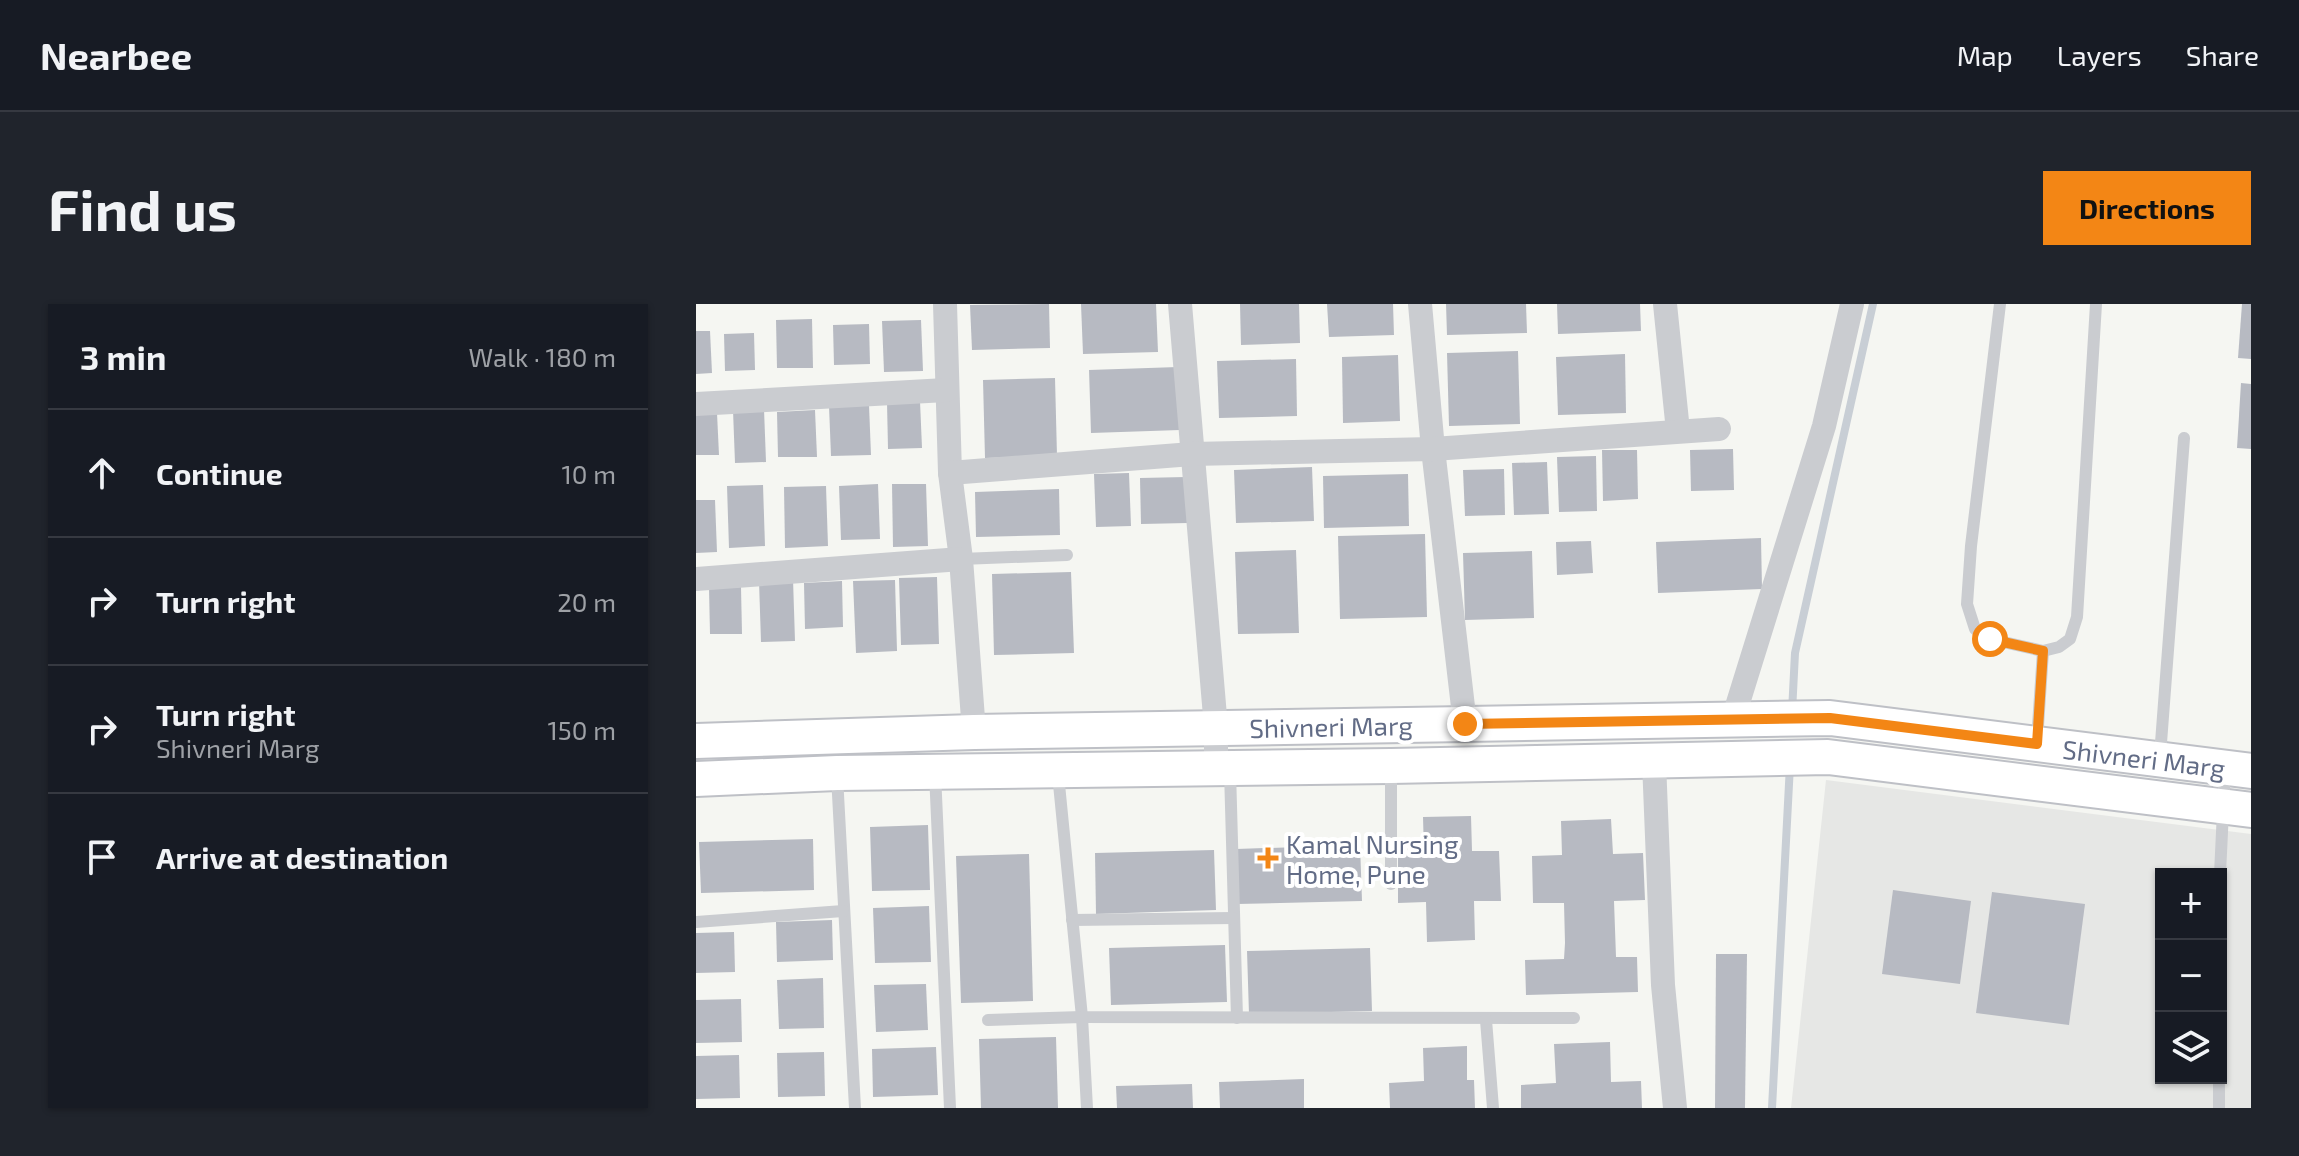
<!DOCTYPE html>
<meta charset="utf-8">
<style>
:root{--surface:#171b24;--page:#20242c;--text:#f1f3f6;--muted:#9ea1a6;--line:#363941;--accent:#f38615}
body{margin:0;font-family:"Exo 2",sans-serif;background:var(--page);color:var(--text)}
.controls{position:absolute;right:24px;bottom:24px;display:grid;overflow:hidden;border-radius:0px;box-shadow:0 2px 6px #0004}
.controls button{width:72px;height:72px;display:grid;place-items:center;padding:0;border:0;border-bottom:2px solid var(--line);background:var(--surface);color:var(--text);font:40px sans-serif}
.stop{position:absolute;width:24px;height:24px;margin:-18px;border:6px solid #f38615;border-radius:50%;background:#fff}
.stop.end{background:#f38615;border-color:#fff;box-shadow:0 2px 8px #0008}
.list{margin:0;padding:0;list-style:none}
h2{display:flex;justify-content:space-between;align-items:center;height:104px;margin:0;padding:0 32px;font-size:34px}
h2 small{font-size:26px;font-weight:400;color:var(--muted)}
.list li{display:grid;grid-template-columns:52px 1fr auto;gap:24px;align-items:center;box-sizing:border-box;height:128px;padding:0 32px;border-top:2px solid var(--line)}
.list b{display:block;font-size:30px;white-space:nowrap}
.list p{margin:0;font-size:26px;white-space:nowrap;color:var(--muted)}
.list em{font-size:26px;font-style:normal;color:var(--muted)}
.icon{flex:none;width:44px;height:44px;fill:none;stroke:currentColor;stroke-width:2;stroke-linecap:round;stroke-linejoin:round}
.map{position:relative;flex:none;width:1555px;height:804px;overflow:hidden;border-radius:0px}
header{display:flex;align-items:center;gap:48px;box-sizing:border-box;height:112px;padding:0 40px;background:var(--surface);border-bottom:2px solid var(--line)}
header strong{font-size:38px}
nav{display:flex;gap:44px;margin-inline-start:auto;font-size:28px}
.intro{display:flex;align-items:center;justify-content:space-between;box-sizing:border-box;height:192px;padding:0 48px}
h1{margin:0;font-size:56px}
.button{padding:20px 36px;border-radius:0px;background:var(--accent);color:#111;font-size:28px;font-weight:700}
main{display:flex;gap:48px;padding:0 48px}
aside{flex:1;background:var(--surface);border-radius:0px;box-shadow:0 2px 6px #0004}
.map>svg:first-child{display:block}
</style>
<header>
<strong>Nearbee</strong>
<nav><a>Map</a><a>Layers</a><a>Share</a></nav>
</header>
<div class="intro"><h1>Find us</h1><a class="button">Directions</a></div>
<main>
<aside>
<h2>3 min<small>Walk · 180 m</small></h2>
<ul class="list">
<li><svg class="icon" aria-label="ahead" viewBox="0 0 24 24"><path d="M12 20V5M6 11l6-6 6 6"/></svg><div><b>Continue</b></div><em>10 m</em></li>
<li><svg class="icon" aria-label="right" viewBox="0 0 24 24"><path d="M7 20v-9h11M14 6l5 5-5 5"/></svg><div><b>Turn right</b></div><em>20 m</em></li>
<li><svg class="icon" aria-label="right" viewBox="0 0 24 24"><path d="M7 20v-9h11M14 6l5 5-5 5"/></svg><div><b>Turn right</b><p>Shivneri Marg</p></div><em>150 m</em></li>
<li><svg class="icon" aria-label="arrive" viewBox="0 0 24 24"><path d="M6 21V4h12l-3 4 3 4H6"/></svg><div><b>Arrive at destination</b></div></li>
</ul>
</aside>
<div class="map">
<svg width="1555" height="804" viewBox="0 0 1555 804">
<rect width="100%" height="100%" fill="#f5f6f2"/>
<path fill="#e6e7e5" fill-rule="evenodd" d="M1130,476L1555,530V804H1095ZM1465,570H1525V774H1465Z"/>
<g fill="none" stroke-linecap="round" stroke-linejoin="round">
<g stroke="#c8ced5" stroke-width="8">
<path d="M1096,408L1099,349L1177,0"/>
<path d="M1076,804L1094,461"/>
</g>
</g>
<g fill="#b7bac2">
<path d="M353,0L354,44L276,46L274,1Z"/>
<path d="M385,0H460L462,48L387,50Z"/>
<path d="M544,0H603L604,39L545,41Z"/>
<path d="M631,0H697L698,31L633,33Z"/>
<path d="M750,0H830L831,29L751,31Z"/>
<path d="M861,0H944L945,27L862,30Z"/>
<path d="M1546,0H1555V55L1542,54Z"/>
<path d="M116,15L117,64H81L80,16Z"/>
<path d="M225,16L227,67L188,68L186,17Z"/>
<path d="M173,20L174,60L138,61L137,21Z"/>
<path d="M0,27H14L16,69L0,70Z"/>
<path d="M58,29L59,66L29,67L28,30Z"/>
<path d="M822,47L824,120L753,122L751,49Z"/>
<path d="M929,50L930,109L862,111L860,53Z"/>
<path d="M702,51L704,117L647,119L646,53Z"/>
<path d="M600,55L601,112L523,114L521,57Z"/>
<path d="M482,63L484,126L395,129L393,66Z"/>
<path d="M359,74L361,152L289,154L287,76Z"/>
<path d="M1545,79L1555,80V145L1541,144Z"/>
<path d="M224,97L226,144L192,145L191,98Z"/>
<path d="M173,101L175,151L135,152L133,102Z"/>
<path d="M68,105L70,158L39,159L37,106Z"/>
<path d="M119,106L121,153H82L81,108Z"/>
<path d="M0,109H21L23,151H0Z"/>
<path d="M1037,145L1038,186L995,187L994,146Z"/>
<path d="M906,146H941L942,195L907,197Z"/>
<path d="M900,152L901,207L863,208L861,153Z"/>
<path d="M851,158L853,210L818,211L816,159Z"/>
<path d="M616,163L618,217L540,219L538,166Z"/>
<path d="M808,165L809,211L769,212L767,166Z"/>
<path d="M433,169L435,222L400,223L398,170Z"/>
<path d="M712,170L713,222L628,224L627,172Z"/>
<path d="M490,173L492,219L445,220L444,174Z"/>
<path d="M182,180L184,235L145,236L143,182Z"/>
<path d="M196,180H230L232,242L197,243Z"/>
<path d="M67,181L69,242L33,244L31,182Z"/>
<path d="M130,182L132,242L89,244L88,183Z"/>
<path d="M363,185L364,231L280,233L279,188Z"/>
<path d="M0,196H19L21,248L0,249Z"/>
<path d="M729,230L731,313L644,315L642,232Z"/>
<path d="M1065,234L1066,285L962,289L960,238Z"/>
<path d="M895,237L897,269L861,271L860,238Z"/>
<path d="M600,246L603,329L542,330L539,248Z"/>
<path d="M836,247L838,314L769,316L767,249Z"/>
<path d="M375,268L378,349L298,351L296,270Z"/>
<path d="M241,273L243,340L205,341L203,274Z"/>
<path d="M97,275L99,337L65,338L63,277Z"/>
<path d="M199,276L201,347L160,349L157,277Z"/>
<path d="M146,277L147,323L109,325L108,279Z"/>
<path d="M45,283L46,330H14L13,284Z"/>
<path d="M775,512L776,547H803L805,597H778L779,636L731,638L730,598L702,599V548H728L727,513Z"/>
<path d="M915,515L917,550L947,549L949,596L918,597L920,653H941L942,688L830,691L829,656L868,655L869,639L868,599H837L836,552L866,551L865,517Z"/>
<path d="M232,521L234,586L176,587L174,523Z"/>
<path d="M117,535L118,586L5,589L3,538Z"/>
<path d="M664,541L666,597L541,600L540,545Z"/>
<path d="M518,546L520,606L400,610L399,549Z"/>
<path d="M333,550L337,697L265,699L260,552Z"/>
<path d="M1197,586L1275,597L1264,680L1186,670Z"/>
<path d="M1296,588L1389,600L1373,721L1280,709Z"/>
<path d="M233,602L235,658L179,659L177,604Z"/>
<path d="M136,616L137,656L81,658L80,618Z"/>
<path d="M38,628L39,668L0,669V629Z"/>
<path d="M529,641L531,698L415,701L413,644Z"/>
<path d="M674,644L676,707L553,710L551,647Z"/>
<path d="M1020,650H1051L1049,804H1019Z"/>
<path d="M127,674L128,724L83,725L81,676Z"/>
<path d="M230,680L232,726L180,728L178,681Z"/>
<path d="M45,695L46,738L0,739V696Z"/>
<path d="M360,733L362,804H285L283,735Z"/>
<path d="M914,738L915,778L945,777L946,804H825V781L860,779L858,740Z"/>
<path d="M771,742V776H778L779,804H694L693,779L728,777L727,744Z"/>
<path d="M240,743L242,791L177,793L176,745Z"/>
<path d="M128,748L129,792L82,793L81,749Z"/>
<path d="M43,751L44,794L0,795V752Z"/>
<path d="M608,775V804H524L523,778Z"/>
<path d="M496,780L497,804H421L420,782Z"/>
</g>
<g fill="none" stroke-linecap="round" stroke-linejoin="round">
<defs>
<g id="secondary">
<path d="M0,437L278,428L1134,414L1555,467"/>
<path d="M0,475L141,469L695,462L1132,453L1555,506"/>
</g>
</defs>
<use href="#secondary" stroke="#bec0c6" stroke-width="38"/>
<g stroke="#caccd0" stroke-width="12">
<path d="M1304,0L1275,242L1271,300L1279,325L1294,335L1347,347L1363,343L1374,335L1381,313L1400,0"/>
<path d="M265,255L371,251"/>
<path d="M1341,437L1347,347"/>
<path d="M1464,452L1488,134"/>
<path d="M695,465V580"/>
<path d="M534,467L541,714"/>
<path d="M239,469L254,804"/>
<path d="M362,470L386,713L878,714"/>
<path d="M141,472L159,804"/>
<path d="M1524,570L1529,465"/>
<path d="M376,616L537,614"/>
<path d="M0,618L147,607"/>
<path d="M292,716L386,713L391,804"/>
<path d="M790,716L797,804"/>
<path d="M1523,774V804"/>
</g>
<g stroke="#caccd0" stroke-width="24">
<path d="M249,0L254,169L265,255L278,428"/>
<path d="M484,0L520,424V465"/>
<path d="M724,0L737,145L769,420"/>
<path d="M969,0L982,127"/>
<path d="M0,100L250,86"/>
<path d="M254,169L496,150L737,145L1023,125"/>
<path d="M0,275L265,255"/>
<path d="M1037,415L1128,122L1156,0"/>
<path d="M958,458L967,681L979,804"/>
</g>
<use href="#secondary" stroke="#fff" stroke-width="34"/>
</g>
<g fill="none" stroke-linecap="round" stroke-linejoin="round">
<path stroke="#f38615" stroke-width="10" d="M769,420L1134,414L1341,440L1347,347L1294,335"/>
</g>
<path fill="#f38615" stroke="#fff" stroke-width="3" d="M568 542h8v8h8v8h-8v8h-8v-8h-8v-8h8z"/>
<g text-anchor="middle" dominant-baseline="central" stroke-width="8" stroke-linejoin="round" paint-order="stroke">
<g font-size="26" fill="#626c86" stroke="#fff">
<text transform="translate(635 422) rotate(-1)">Shivneri Marg</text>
<text transform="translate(1448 454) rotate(7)">Shivneri Marg</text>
</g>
<g font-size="26" fill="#626c86" stroke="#fff" text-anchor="start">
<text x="590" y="539">Kamal Nursing<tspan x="590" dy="30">Home, Pune</tspan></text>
</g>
</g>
</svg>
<div class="controls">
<button>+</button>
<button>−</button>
<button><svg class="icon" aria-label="layers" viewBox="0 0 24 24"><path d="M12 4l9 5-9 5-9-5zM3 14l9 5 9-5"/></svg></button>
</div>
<div class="stop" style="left:1294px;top:335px"></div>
<div class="stop end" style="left:769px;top:420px"></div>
</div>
</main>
